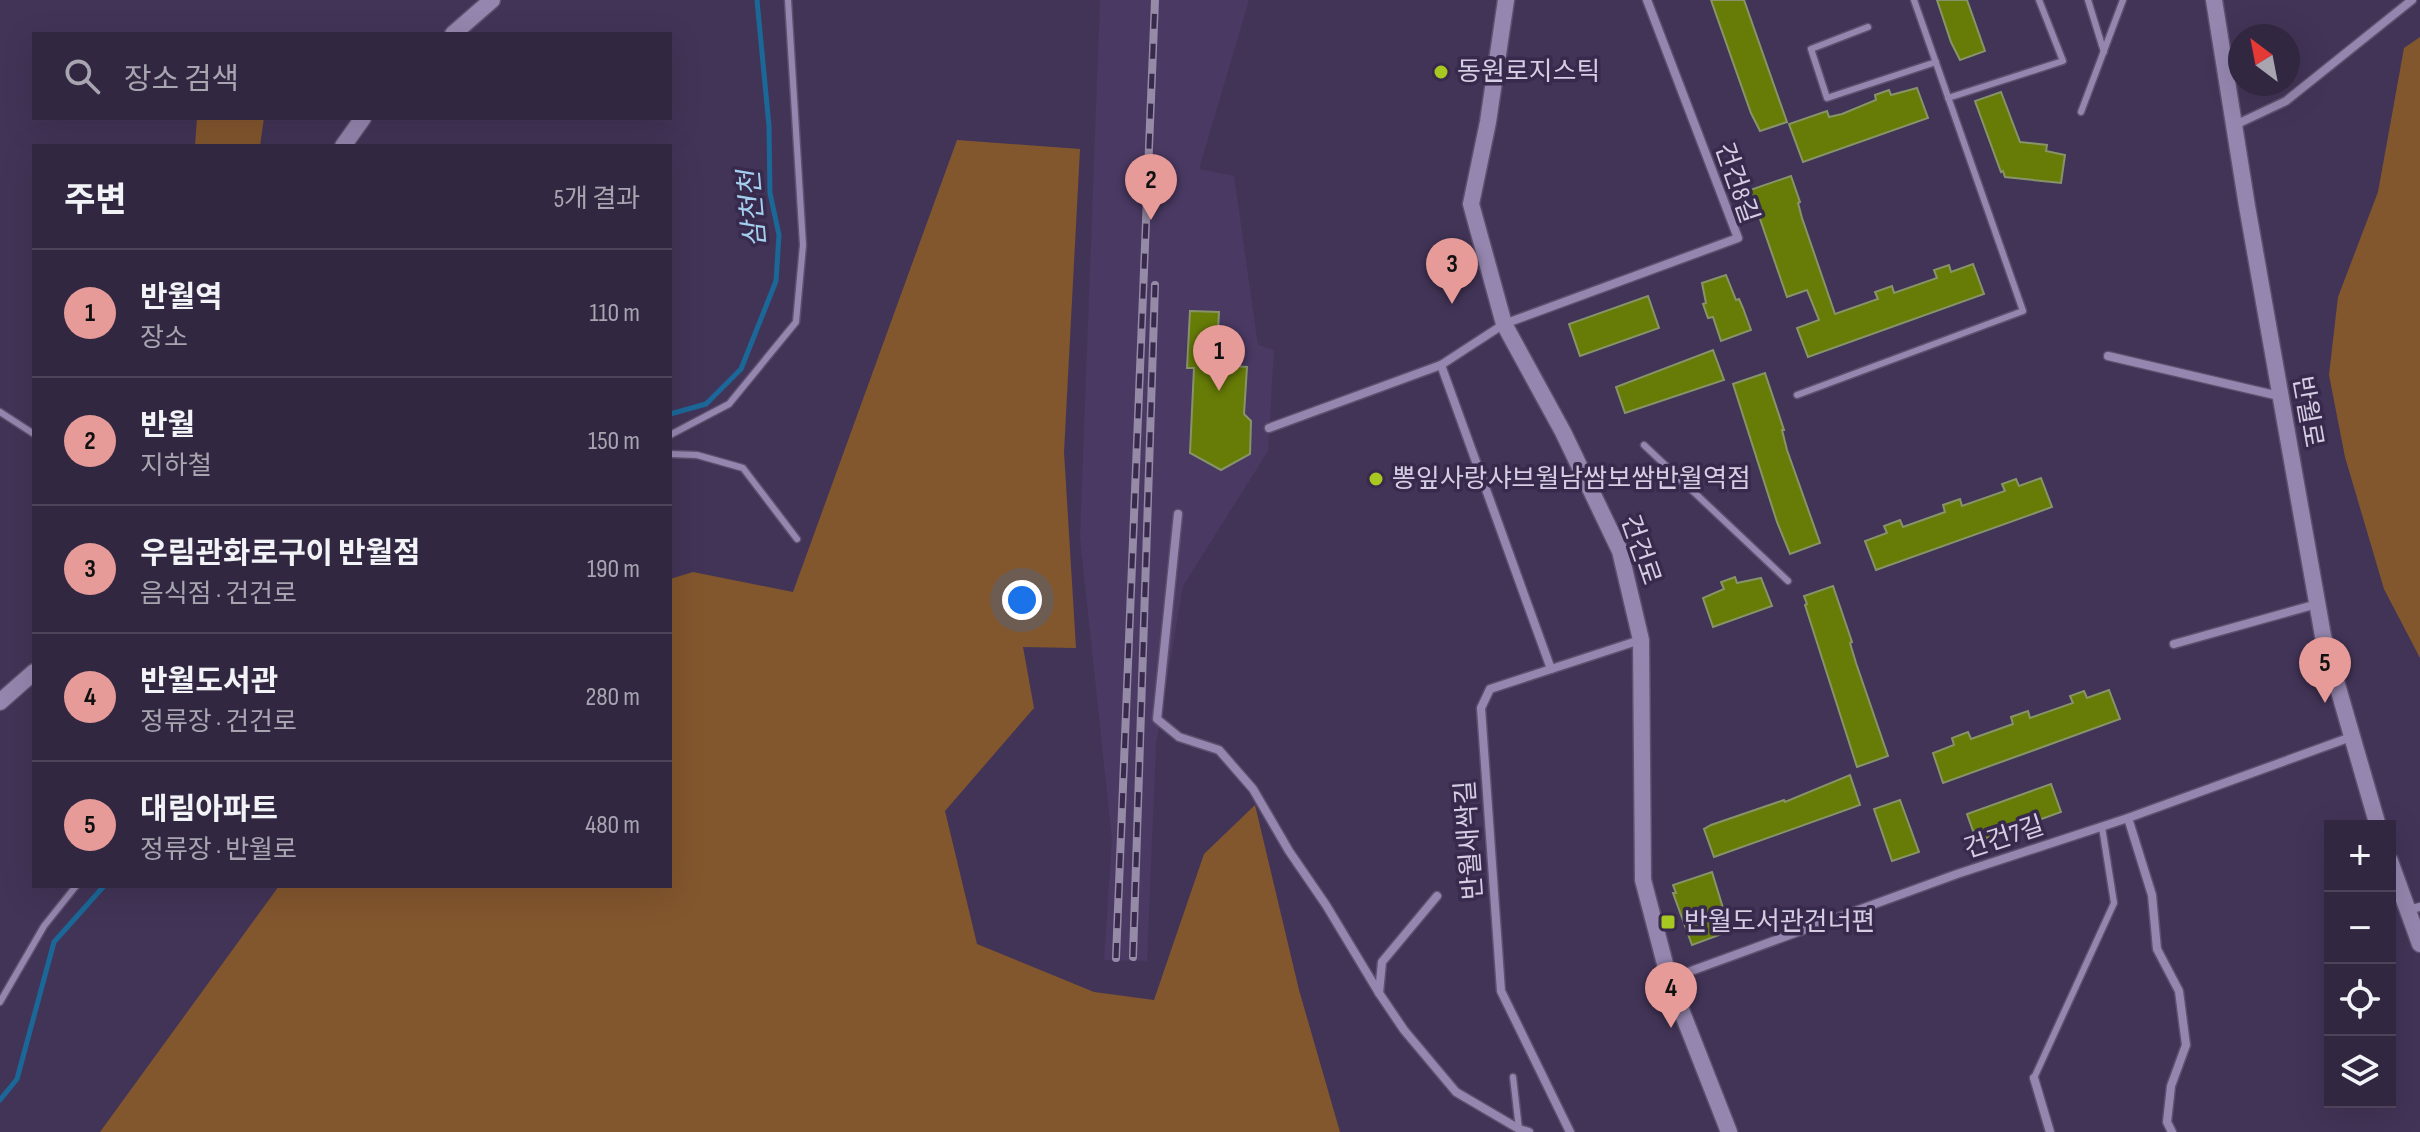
<!DOCTYPE html>
<html lang="ko">
<meta charset="utf-8">
<style>
:root{--surface:#322741;--page:#3d334c;--text:#f1f3f6;--muted:#a8a5b1;--line:#4d445a;--accent:#e69b98}
body{margin:0;font-family:"Sofia Sans Condensed","Noto Sans KR",sans-serif;background:var(--page);color:var(--text)}
.controls{position:absolute;right:24px;bottom:24px;display:grid;overflow:hidden;border-radius:0px;box-shadow:0 8px 32px #0002}
.controls button{width:72px;height:72px;display:grid;place-items:center;padding:0;border:0;border-bottom:2px solid var(--line);background:var(--surface);color:var(--text);font:40px sans-serif}
.compass{position:absolute;left:2228px;top:24px;width:72px;height:72px;border-radius:50%;background:var(--surface);box-shadow:0 8px 32px #0002;rotate:328deg}
.you{position:absolute;left:1022px;top:600px;width:28px;height:28px;margin:-20px;border:6px solid #fff;border-radius:50%;background:#1a73e8;box-shadow:0 0 0 12px #1a73e833}
.badge{display:grid;place-items:center;width:52px;height:52px;border-radius:50%;background:var(--accent);color:#111;font-size:26px;font-weight:700}
.pin{position:absolute;translate:-50% -66px;filter:drop-shadow(0 2px 4px #0008)}
.pin::after{content:'';position:absolute;top:42px;width:28px;height:24px;background:inherit;clip-path:polygon(0 0,100% 0,50% 100%)}
.list{margin:0;padding:0;list-style:none}
h2{display:flex;justify-content:space-between;align-items:center;height:104px;margin:0;padding:0 32px;font-size:34px}
h2 small{font-size:26px;font-weight:400;color:var(--muted)}
.list li{display:grid;grid-template-columns:52px 1fr auto;gap:24px;align-items:center;box-sizing:border-box;height:128px;padding:0 32px;border-top:2px solid var(--line)}
.list b{display:block;font-size:30px;white-space:nowrap}
.list p{margin:0;font-size:26px;white-space:nowrap;color:var(--muted)}
.list em{font-size:26px;font-style:normal;color:var(--muted)}
.icon{flex:none;width:44px;height:44px;fill:none;stroke:currentColor;stroke-width:2;stroke-linecap:round;stroke-linejoin:round}
.map{position:relative;flex:none;width:2420px;height:1132px;overflow:hidden}
.search{position:absolute;background:var(--surface);box-shadow:0 8px 32px #0002;left:32px;top:32px;width:640px;height:88px;display:flex;align-items:center;gap:20px;box-sizing:border-box;padding:0 28px;border-radius:0px;color:var(--muted);font-size:30px}
.panel{position:absolute;background:var(--surface);box-shadow:0 8px 32px #0002;left:32px;top:144px;width:640px;height:744px;border-radius:0px}
.map>svg:first-child{display:block}
</style>
<div class="map">
<svg width="2420" height="1132" viewBox="0 0 2420 1132">
<rect width="100%" height="100%" fill="#423457"/>
<path fill="#4a3963" d="M1100,0H1249L1199,169L1234,176L1258,345L1274,350L1268,451L1183,586L1156,744L1147,961L1104,960L1112,839L1080,538Z"/>
<g fill="#83572e">
<path d="M2420,37V658L2384,589L2345,457L2329,375L2338,297L2378,192L2404,48Z"/>
<path d="M197,118H264L260,146H195Z"/>
<path d="M957,140L1080,149L1064,452L1076,648L1023,647L1034,708L945,811L977,944L1094,992L1154,1000L1204,854L1255,805L1299,990L1340,1132H100L279,886H670V579L693,572L793,592Z"/>
</g>
<g fill="none" stroke-linecap="round" stroke-linejoin="round">
<g stroke="#1b6898" stroke-width="5">
<path d="M670,414L706,404L741,369L776,281L779,235L770,193L769,126L757,0"/>
<path d="M0,1100L17,1079L54,942L104,886"/>
</g>
</g>
<g fill="#667c07" stroke="#879469" stroke-width="2">
<path d="M1711,0H1744L1787,122L1760,131L1751,113Z"/>
<path d="M1937,0H1967L1985,51L1960,60L1951,42Z"/>
<path d="M1917,88L1928,118L1803,162L1789,124L1827,111L1829,117L1842,114L1876,100L1875,95L1889,90L1891,95Z"/>
<path d="M2001,92L2020,142L2047,145L2046,151L2065,155L2061,183L2005,177L2003,171L2001,172L1975,101Z"/>
<path d="M1791,176L1800,202L1798,203L1802,218L1835,314L1878,299L1875,292L1892,286L1894,293L1937,278L1934,270L1949,265L1951,272L1973,264L1984,294L1808,357L1797,328L1819,320L1807,290L1787,297L1750,190Z"/>
<path d="M1726,275L1736,300L1739,299L1743,308L1751,330L1721,341L1713,317L1708,318L1703,304L1706,303L1702,283Z"/>
<path d="M1648,296L1659,328L1580,356L1569,324Z"/>
<path d="M1190,311L1219,312L1217,347L1235,348L1234,366L1247,367L1244,414L1251,421L1250,454L1221,470L1190,453L1194,368H1187Z"/>
<path d="M1713,350L1724,380L1625,413L1616,387Z"/>
<path d="M1765,373L1784,430H1782L1787,450L1820,543L1790,554L1777,522L1733,384Z"/>
<path d="M2041,478L2052,507L1876,570L1865,541L1887,533L1884,526L1900,520L1903,527L1945,512L1943,505L1960,499L1962,506L2005,491L2002,484L2016,479L2019,486Z"/>
<path d="M1735,577L1737,583L1761,578L1772,606L1713,627L1703,598L1724,589L1721,582Z"/>
<path d="M1833,586L1852,642L1850,643L1856,663L1888,756L1857,767L1805,605L1807,604L1804,596Z"/>
<path d="M2109,690L2120,719L1943,783L1933,753L1954,745L1952,738L1968,732L1971,739L2013,724L2011,717L2028,711L2030,718L2073,703L2070,696L2084,691L2087,698Z"/>
<path d="M1850,775L1860,805L1714,857L1704,829L1711,825L1784,800L1785,802Z"/>
<path d="M2051,784L2061,812L1977,842L1967,814Z"/>
<path d="M1900,800L1919,852L1892,861L1874,809Z"/>
<path d="M1712,872L1730,931L1692,945L1673,893H1676L1673,885Z"/>
</g>
<g fill="none" stroke-linecap="round" stroke-linejoin="round">
<defs>
<g id="lane">
<path d="M2088,0L2104,52"/>
<path d="M1868,27L1811,49L1827,98L1936,62"/>
<path d="M1948,98L2063,61L2039,0"/>
<path d="M2081,112L2123,0"/>
<path d="M1797,395L2023,311L1914,0"/>
<path d="M0,412L34,434"/>
<path d="M670,435L729,404L796,322L803,245L788,0"/>
<path d="M1644,445L1788,581"/>
<path d="M670,454L697,455L743,468L797,539"/>
<path d="M0,1002L44,926L76,886"/>
<path d="M1513,1077L1519,1129"/>
<path d="M2034,1078L2114,903L2102,827"/>
</g>
<g id="street">
<path d="M2235,125L2286,101L2412,0"/>
<path d="M2108,356L2279,396"/>
<path d="M1441,365L1551,669"/>
<path d="M1269,428L1441,365L1504,324L1738,238L1647,0"/>
<path d="M1178,514L1157,719L1179,737L1219,750L1253,789L1289,851L1326,905L1379,993L1404,1030L1456,1092L1519,1129L1529,1132"/>
<path d="M2174,644L2317,604"/>
<path d="M2128,818L2152,895L2157,949L2179,991L2186,1045L2171,1086L2167,1122L2172,1132"/>
<path d="M2408,910L2420,907"/>
<path d="M1669,979L1957,874L2128,818L2351,737"/>
<path d="M1379,993L1382,962L1437,896"/>
<path d="M2034,1078L2050,1132"/>
<path d="M1570,1132L1501,991L1481,708L1490,689L1640,640"/>
</g>
<g id="secondary">
<path d="M1506,0L1488,122L1471,204L1504,324L1563,432L1620,551L1641,640L1643,880L1669,979L1729,1132"/>
<path d="M2214,0L2247,206L2323,636L2378,826"/>
<path d="M453,34L492,0"/>
<path d="M343,146L363,118"/>
<path d="M0,702L34,672"/>
<path d="M2390,861L2420,944"/>
</g>
</defs>
<use href="#lane" stroke="#5d506e" stroke-width="9"/>
<use href="#street" stroke="#5d506e" stroke-width="11"/>
<use href="#secondary" stroke="#5d506e" stroke-width="19"/>
<use href="#lane" stroke="#9586af" stroke-width="6"/>
<use href="#street" stroke="#9586af" stroke-width="8"/>
<use href="#secondary" stroke="#9586af" stroke-width="16"/>
<defs>
<g id="rail">
<path d="M1133,957L1155,285"/>
<path d="M1116,958L1155,0"/>
</g>
</defs>
<use href="#rail" stroke="#958ba6" stroke-width="8"/>
<use href="#rail" stroke="#382a4c" stroke-width="5" stroke-dasharray="15" stroke-linecap="butt"/>
</g>
<g fill="#a6c820" stroke="#382a4c" stroke-width="3">
<circle cx="1441" cy="72" r="8"/>
<circle cx="1376" cy="479" r="8"/>
<rect x="1660" y="914" width="16" height="16" rx="4"/>
</g>
<g text-anchor="middle" dominant-baseline="central" stroke-width="7" stroke-linejoin="round" paint-order="stroke">
<g font-size="26" fill="#d5cde3" stroke="#382a4c" text-anchor="start">
<text x="1457" y="72">동원로지스틱</text>
<text x="1392" y="479">뽕잎사랑샤브월남쌈보쌈반월역점</text>
<text x="1684" y="922">반월도서관건너편</text>
</g>
<g font-size="26" fill="#d5cde3" stroke="#382a4c">
<text transform="translate(1736 183) rotate(71)">건건8길</text>
<text transform="translate(2307 412) rotate(80)">반월로</text>
<text transform="translate(1640 550) rotate(71)">건건로</text>
<text transform="translate(2004 838) rotate(-18)">건건7길</text>
<text transform="translate(1470 840) rotate(-94)">반월새싹길</text>
</g>
<g font-size="28" font-style="italic" fill="#a3ceee" stroke="#382a4c">
<text transform="translate(753 209) rotate(-95)">삼천천</text>
</g>
</g>
</svg>
<div class="controls">
<button>+</button>
<button>−</button>
<button><svg class="icon" aria-label="locate" viewBox="0 0 24 24"><circle cx="12" cy="12" r="6"/><path d="M12 2v4M12 18v4M2 12h4M18 12h4"/></svg></button>
<button><svg class="icon" aria-label="layers" viewBox="0 0 24 24"><path d="M12 4l9 5-9 5-9-5zM3 14l9 5 9-5"/></svg></button>
</div>
<svg class="compass" viewBox="-18 -18 36 36"><path d="M0-13l5 13h-10z" fill="#e53935"/><path d="M0 13l5-13h-10z" fill="#a8a5b1"/></svg>
<div class="you"></div>
<div class="pin badge" style="left:1219px;top:391px">1</div>
<div class="pin badge" style="left:1151px;top:220px">2</div>
<div class="pin badge" style="left:1452px;top:304px">3</div>
<div class="pin badge" style="left:1671px;top:1028px">4</div>
<div class="pin badge" style="left:2325px;top:703px">5</div>
<div class="search"><svg class="icon" aria-label="search" viewBox="0 0 24 24"><circle cx="10" cy="10" r="6"/><path d="M15 15l6 6"/></svg>장소 검색</div>
<section class="panel">
<h2>주변<small>5개 결과</small></h2>
<ul class="list">
<li><span class="badge">1</span><div><b>반월역</b><p>장소</p></div><em>110 m</em></li>
<li><span class="badge">2</span><div><b>반월</b><p>지하철</p></div><em>150 m</em></li>
<li><span class="badge">3</span><div><b>우림관화로구이 반월점</b><p>음식점 · 건건로</p></div><em>190 m</em></li>
<li><span class="badge">4</span><div><b>반월도서관</b><p>정류장 · 건건로</p></div><em>280 m</em></li>
<li><span class="badge">5</span><div><b>대림아파트</b><p>정류장 · 반월로</p></div><em>480 m</em></li>
</ul>
</section>
</div>
